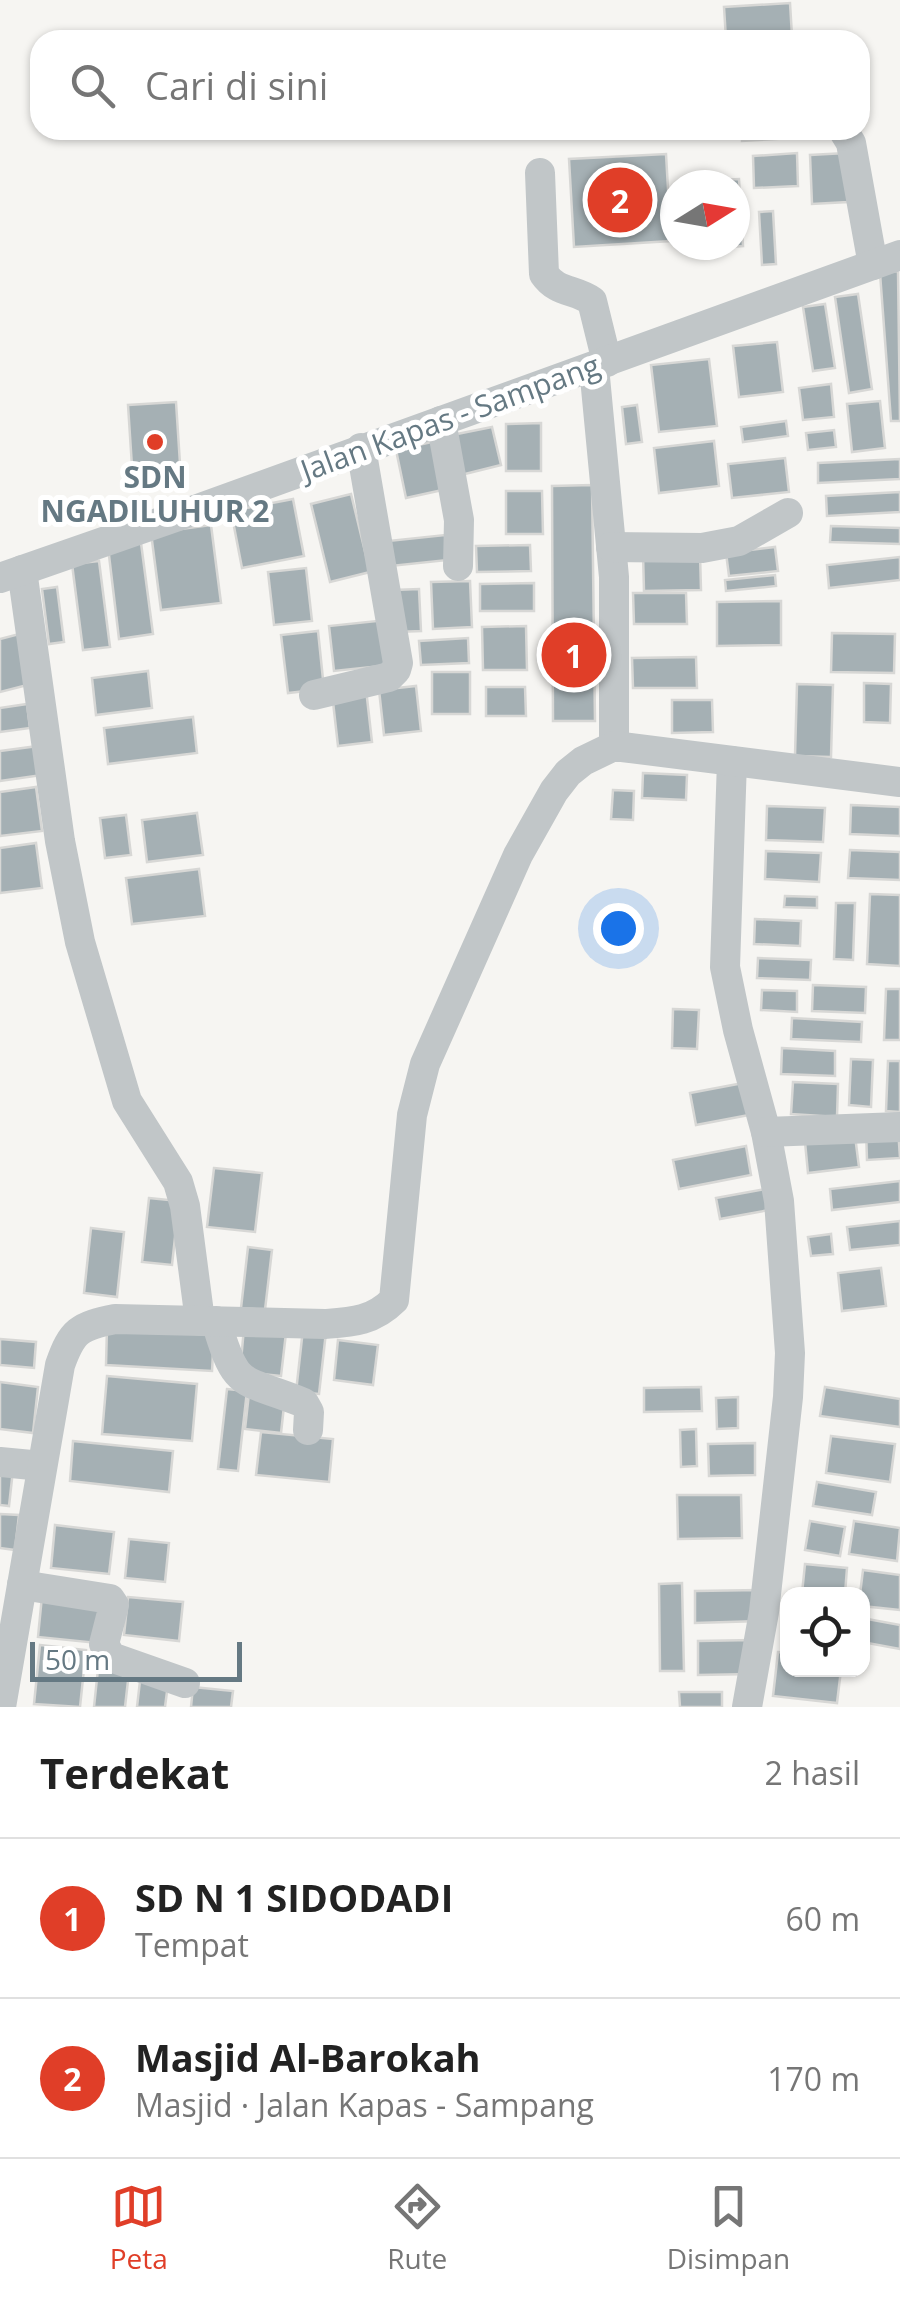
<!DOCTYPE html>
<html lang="id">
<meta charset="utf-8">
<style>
:root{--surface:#fff;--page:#f2f2f2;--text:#222;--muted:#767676;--line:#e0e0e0;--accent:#e03e28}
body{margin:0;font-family:"Open Sans",sans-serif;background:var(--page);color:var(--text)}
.controls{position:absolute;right:30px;bottom:30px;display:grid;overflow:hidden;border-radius:20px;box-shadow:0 2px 8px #0004}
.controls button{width:90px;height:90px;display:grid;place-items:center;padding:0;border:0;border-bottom:2px solid var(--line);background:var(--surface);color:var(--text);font:50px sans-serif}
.compass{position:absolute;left:660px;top:170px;width:90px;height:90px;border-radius:50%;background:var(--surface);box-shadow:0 2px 8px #0004;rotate:79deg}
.scale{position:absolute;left:30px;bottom:25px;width:212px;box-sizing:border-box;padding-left:10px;border:5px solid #657983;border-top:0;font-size:28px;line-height:35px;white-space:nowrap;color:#657983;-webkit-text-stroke:8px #fff;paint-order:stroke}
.you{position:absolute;left:618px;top:928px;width:35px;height:35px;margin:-25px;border:8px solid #fff;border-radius:50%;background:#1a73e8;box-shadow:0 0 0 15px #1a73e833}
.badge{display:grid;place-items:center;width:65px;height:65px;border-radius:50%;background:var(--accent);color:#fff;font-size:32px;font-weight:700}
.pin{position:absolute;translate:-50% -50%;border:5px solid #fff;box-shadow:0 2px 10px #0006}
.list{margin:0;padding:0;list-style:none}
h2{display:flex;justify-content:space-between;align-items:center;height:130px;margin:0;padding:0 40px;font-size:42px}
h2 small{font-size:32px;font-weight:400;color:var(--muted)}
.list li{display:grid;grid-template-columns:65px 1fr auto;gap:30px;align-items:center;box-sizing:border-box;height:160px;padding:0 40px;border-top:2px solid var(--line)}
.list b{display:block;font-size:38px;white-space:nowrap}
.list p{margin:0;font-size:32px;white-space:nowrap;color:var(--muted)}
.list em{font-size:32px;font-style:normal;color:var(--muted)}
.icon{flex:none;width:55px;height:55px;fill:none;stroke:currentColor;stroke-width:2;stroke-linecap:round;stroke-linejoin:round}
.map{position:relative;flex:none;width:900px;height:1707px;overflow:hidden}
.search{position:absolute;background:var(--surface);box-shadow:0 2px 8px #0004;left:30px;right:30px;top:30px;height:110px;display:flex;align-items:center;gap:25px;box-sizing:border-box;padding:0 35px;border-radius:30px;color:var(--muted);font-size:38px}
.sheet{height:450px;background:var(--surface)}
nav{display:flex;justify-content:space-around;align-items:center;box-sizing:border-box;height:140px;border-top:2px solid var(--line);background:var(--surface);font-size:28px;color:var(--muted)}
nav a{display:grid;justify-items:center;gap:5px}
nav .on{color:var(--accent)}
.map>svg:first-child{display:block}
</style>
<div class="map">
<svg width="900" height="1707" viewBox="0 0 900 1707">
<rect width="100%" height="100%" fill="#f6f5f2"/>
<g fill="#a5b0b4" stroke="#d7d7d5" stroke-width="2.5">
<path d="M790,3L792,36L726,39L724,7Z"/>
<path d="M742,130H791V138L742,141Z"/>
<path d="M797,153L798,186L754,188L753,156Z"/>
<path d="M846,153L848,202L812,204L810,155Z"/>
<path d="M666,154L671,241L574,247L569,159Z"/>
<path d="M739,179L743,246L702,249L701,245H735V185H697V181Z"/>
<path d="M773,211L776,264L762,265L759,212Z"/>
<path d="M898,271L900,421H891L880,273Z"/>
<path d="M858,294L872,389L849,393L835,297Z"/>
<path d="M825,304L835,368L813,371L803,307Z"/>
<path d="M777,342L783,392L739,397L733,346Z"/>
<path d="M709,359L717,426L659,432L651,365Z"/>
<path d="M831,384L834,417L803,420L799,388Z"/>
<path d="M880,401L885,448L852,452L847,404Z"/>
<path d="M176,402L181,479L133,482L128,405Z"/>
<path d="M637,405L642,442L626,444L622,407Z"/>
<path d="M786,421L788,436L743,442L741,427Z"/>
<path d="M541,423V471H506V424Z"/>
<path d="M492,427L501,465L461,475L452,435Z"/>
<path d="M834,430L836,447L808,450L806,433Z"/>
<path d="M436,441L447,489L406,498L396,450Z"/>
<path d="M714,441L719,486L659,493L654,448Z"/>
<path d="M785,458L789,492L732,498L728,464Z"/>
<path d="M900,459V479L818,483V463Z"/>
<path d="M592,485L595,721H553L552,486Z"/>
<path d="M506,491H542L543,534H506Z"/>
<path d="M900,492V512L827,516L826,496Z"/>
<path d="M351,494L370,572L330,582L311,504Z"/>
<path d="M293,499L304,556L242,568L231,511Z"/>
<path d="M211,525L221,603L161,610L151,533Z"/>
<path d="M831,526L900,528V544L830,542Z"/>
<path d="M445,535L448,560L391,566L388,541Z"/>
<path d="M141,543L153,634L119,639L108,547Z"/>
<path d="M530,545L531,571L477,572L476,546Z"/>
<path d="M775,547L778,571L729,576L726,553Z"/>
<path d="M643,554H700L701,590L644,591Z"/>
<path d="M900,557V580L829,588L827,565Z"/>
<path d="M99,561L110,647L83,650L72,564Z"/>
<path d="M306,568L312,621L274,625L268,572Z"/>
<path d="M775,575L776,586L726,591L725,580Z"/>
<path d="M470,581L472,627L433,629L431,582Z"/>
<path d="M534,583V611H480V584Z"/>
<path d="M57,587L64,642L49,644L42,589Z"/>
<path d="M419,589L421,631L396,632L394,590Z"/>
<path d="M633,593H686L687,624H634Z"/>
<path d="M781,601V645L717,646V602Z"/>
<path d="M386,620L391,665L334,671L329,626Z"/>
<path d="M526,626L527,670H483L482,627Z"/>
<path d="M318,631L324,689L288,693L281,635Z"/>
<path d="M23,633L35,683L0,692V639Z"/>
<path d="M832,633L895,634L894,673L831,672Z"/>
<path d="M468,638L469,663L421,665L419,641Z"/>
<path d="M696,657L697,688H633L632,658Z"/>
<path d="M148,671L152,708L96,715L92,678Z"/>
<rect x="432" y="672" width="38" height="42"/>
<path d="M864,683L891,684L890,723L864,722Z"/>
<path d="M797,684L833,685L831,757L795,756Z"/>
<path d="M416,686L421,731L384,735L379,690Z"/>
<path d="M486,687H525L526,716H486Z"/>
<path d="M366,689L372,742L338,746L332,693Z"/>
<path d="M672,700H712L713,732L672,733Z"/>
<path d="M27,704L30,728L0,732V708Z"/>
<path d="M193,717L197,753L108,764L104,728Z"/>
<path d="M38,746L42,775L0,781V751Z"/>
<path d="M643,773L687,775L686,800L642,798Z"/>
<path d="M36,787L42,831L0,836V792Z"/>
<path d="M613,790L634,791L633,820L611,819Z"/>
<path d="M851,805L900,807V836L850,834Z"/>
<path d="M767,806L825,808L823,842L766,840Z"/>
<path d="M197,813L203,855L147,862L142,820Z"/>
<path d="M126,815L131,855L105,858L100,818Z"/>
<path d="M36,843L42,888L0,893V848Z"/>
<path d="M850,850L900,852V880L848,878Z"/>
<path d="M766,851L821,853L819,882L765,879Z"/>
<path d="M199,869L205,916L132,924L126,878Z"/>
<path d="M870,894L900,895V966L867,964Z"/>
<path d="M785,896L817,897V908L784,907Z"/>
<path d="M836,903H855L853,960L834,959Z"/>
<path d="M755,919L801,921L800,946L754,944Z"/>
<path d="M758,958L811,960L810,980L757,978Z"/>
<path d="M813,985L866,987L865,1013L812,1011Z"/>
<path d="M886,989H900V1040H884Z"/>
<path d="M762,990L797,991V1012L761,1010Z"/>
<path d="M673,1009L699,1010L697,1049L672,1048Z"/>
<path d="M792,1018L862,1022L861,1042L791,1039Z"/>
<path d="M782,1048L835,1051V1076L781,1074Z"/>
<path d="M851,1059L873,1060L871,1107L849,1105Z"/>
<path d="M888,1061H900V1112L886,1111Z"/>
<path d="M793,1082L838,1084L837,1117L791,1114Z"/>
<path d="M743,1083L749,1115L696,1125L690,1093Z"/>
<path d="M898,1128L900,1158L867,1160L866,1130Z"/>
<path d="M855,1136L859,1167L808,1173L805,1142Z"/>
<path d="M746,1146L751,1175L679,1189L673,1160Z"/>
<path d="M214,1168L262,1173L255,1232L207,1227Z"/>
<path d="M900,1181V1202L832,1210L830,1189Z"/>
<path d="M765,1189L769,1210L720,1219L716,1198Z"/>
<path d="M149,1198L179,1201L172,1265L142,1262Z"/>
<path d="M900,1221V1245L850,1250L847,1227Z"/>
<path d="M91,1228L124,1232L117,1297L84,1293Z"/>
<path d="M831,1234L833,1254L811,1256L808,1237Z"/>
<path d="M248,1247L272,1250L265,1310L241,1308Z"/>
<path d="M881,1268L886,1306L842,1311L838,1273Z"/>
<path d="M107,1328L214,1334L212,1371L106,1365Z"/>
<path d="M244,1328L286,1333L281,1376L240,1372Z"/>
<path d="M303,1329L326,1332L319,1394L296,1392Z"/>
<path d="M0,1339L36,1342L34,1368L0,1365Z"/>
<path d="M338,1340L378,1345L373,1385L334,1380Z"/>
<path d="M107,1376L197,1384L192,1441L102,1434Z"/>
<path d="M0,1382L38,1387L33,1433L0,1429Z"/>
<path d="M701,1387L702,1411L644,1412V1388Z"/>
<path d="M825,1387L900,1399V1427L820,1416Z"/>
<path d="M227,1389L247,1391L238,1471L218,1469Z"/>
<path d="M249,1393L285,1397L281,1433L245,1429Z"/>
<path d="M738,1397V1428L717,1429L716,1398Z"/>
<path d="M696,1429L697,1466L681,1467L680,1430Z"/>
<path d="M261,1432L333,1439L329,1482L256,1475Z"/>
<path d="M831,1436L895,1444L890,1482L826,1473Z"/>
<path d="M73,1441L173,1451L169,1492L70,1481Z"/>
<path d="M755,1443V1475L709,1476L708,1444Z"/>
<path d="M0,1468L13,1470L9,1506L0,1505Z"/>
<path d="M817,1482L876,1492L872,1515L813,1506Z"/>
<path d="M677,1495H741L742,1538L678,1539Z"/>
<path d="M0,1514L19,1515L15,1550L0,1548Z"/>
<path d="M810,1521L845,1527L840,1556L805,1550Z"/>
<path d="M854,1521L900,1528L897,1561L849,1554Z"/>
<path d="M55,1525L114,1532L109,1574L51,1568Z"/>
<path d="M129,1539L169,1543L165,1582L125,1578Z"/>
<path d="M805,1564L847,1568L845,1594L802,1593Z"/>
<path d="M863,1570L900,1575V1610L862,1606L860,1594Z"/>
<path d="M682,1583L684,1671H660L659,1584Z"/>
<path d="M760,1590V1621L695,1623V1591Z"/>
<path d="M42,1596L101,1602L97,1643L38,1637Z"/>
<path d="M128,1597L183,1602L179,1641L124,1635Z"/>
<path d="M862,1618L900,1625V1649L862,1642Z"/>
<path d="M753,1640L754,1674L698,1675V1641Z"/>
<path d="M40,1645L86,1650L80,1707L34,1704Z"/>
<path d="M778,1652L788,1653V1670H841L837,1703L773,1696Z"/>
<path d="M98,1669L129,1672L125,1707H94Z"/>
<path d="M140,1681L168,1684L165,1707H137Z"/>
<path d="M193,1687L233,1691L231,1707H191Z"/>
<path d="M679,1692H722V1707H680Z"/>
</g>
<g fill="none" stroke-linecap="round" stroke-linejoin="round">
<g stroke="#c1c6c8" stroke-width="30">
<path d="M843,130L851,143L873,265"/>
<path d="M540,173L544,274C557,293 575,289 592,301L607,362"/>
<path d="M594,367L614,577V746"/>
<path d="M441,421L459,520L458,566"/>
<path d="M611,547L702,548L739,541L788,513"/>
<path d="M22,570L60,841L80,942L127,1101L178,1182L185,1206L200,1321"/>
<path d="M0,578L198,509L900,255"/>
<path d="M314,695L389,677L396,670L398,663L361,448"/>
<path d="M732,761L725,967L738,1030L766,1132L779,1201L790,1353L788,1397L764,1612L747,1707"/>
<path d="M766,1132L900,1127"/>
<path d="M216,1321C237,1393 241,1377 304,1403L309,1412L308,1430"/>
<path d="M0,1462L42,1466"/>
<path d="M22,1585L110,1599L114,1605L104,1644L111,1657L185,1683"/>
<path d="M1,1707L60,1365C72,1331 79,1326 115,1319L325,1324C353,1322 373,1321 394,1300L412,1115L425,1064L518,855L554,791L568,773L583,761L614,746L900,782"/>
</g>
</g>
<circle fill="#e03e28" stroke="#fff" stroke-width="4" cx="155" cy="442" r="10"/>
<g text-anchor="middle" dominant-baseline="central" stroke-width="10" stroke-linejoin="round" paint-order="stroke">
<g font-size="30" fill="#657983" stroke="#fff">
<text transform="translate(450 417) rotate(-20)">Jalan Kapas - Sampang</text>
</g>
<g font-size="30" font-weight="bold" fill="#657983" stroke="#fff">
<text x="155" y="476">SDN<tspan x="155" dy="34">NGADILUHUR 2</tspan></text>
</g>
</g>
</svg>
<div class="controls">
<button><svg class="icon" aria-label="locate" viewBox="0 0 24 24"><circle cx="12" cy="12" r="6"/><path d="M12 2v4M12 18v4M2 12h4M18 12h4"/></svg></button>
</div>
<svg class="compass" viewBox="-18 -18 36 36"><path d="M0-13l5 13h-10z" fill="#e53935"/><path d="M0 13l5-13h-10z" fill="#767676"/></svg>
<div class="scale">50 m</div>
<div class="you"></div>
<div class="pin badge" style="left:574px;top:655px">1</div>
<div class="pin badge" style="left:620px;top:200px">2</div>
<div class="search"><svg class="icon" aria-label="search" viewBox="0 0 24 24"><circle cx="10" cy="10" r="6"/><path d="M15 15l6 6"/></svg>Cari di sini</div>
</div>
<section class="sheet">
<h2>Terdekat<small>2 hasil</small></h2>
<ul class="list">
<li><span class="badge">1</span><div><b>SD N 1 SIDODADI</b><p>Tempat</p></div><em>60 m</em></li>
<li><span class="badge">2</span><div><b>Masjid Al-Barokah</b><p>Masjid · Jalan Kapas - Sampang</p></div><em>170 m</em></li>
</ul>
</section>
<nav>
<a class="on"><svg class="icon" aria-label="map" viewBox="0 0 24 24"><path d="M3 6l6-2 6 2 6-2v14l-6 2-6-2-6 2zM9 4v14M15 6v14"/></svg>Peta</a>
<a><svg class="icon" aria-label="directions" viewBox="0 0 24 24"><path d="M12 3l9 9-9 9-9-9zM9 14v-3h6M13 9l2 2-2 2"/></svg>Rute</a>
<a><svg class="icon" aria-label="saved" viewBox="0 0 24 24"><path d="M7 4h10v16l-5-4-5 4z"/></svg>Disimpan</a>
</nav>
